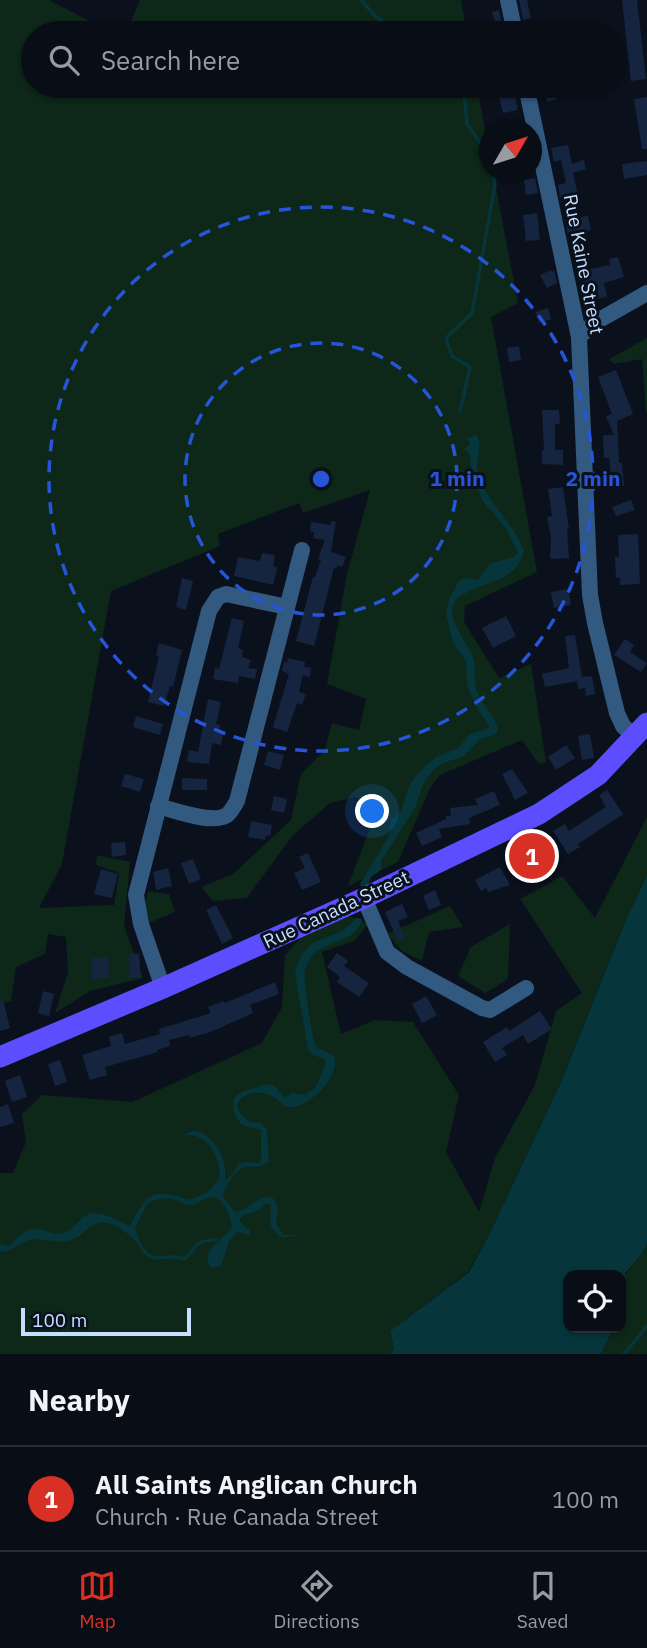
<!DOCTYPE html>
<meta charset="utf-8">
<style>
:root{--surface:#080d16;--page:#11161f;--text:#f1f3f6;--muted:#989ca1;--line:#292d35;--accent:#d93025}
body{margin:0;font-family:"IBM Plex Sans",sans-serif;background:var(--page);color:var(--text)}
.controls{position:absolute;right:21px;bottom:21px;display:grid;overflow:hidden;border-radius:14px;box-shadow:0 2px 5px #0004}
.controls button{width:63px;height:63px;display:grid;place-items:center;padding:0;border:0;border-bottom:2px solid var(--line);background:var(--surface);color:var(--text);font:35px sans-serif}
.compass{position:absolute;left:479px;top:119px;width:63px;height:63px;border-radius:50%;background:var(--surface);box-shadow:0 2px 5px #0004;rotate:51deg}
.scale{position:absolute;left:21px;bottom:18px;width:170px;box-sizing:border-box;padding-left:7px;border:4px solid #c7dfff;border-top:0;font-size:19px;line-height:24px;white-space:nowrap;color:#c7dfff;-webkit-text-stroke:5px #0a111d;paint-order:stroke}
.you{position:absolute;left:373px;top:812px;width:24px;height:24px;margin:-18px;border:5px solid #fff;border-radius:50%;background:#1a73e8;box-shadow:0 0 0 10px #1a73e833}
.badge{display:grid;place-items:center;width:46px;height:46px;border-radius:50%;background:var(--accent);color:#fff;font-size:23px;font-weight:700}
.pin{position:absolute;translate:-50% -50%;border:4px solid #fff;box-shadow:0 2px 7px #0006}
.list{margin:0;padding:0;list-style:none}
h2{display:flex;justify-content:space-between;align-items:center;height:91px;margin:0;padding:0 28px;font-size:30px}
h2 small{font-size:23px;font-weight:400;color:var(--muted)}
.list li{display:grid;grid-template-columns:46px 1fr auto;gap:21px;align-items:center;box-sizing:border-box;height:105px;padding:0 28px;border-top:2px solid var(--line)}
.list b{display:block;font-size:26px;white-space:nowrap}
.list p{margin:0;font-size:23px;white-space:nowrap;color:var(--muted)}
.list em{font-size:23px;font-style:normal;color:var(--muted)}
.icon{flex:none;width:38px;height:38px;fill:none;stroke:currentColor;stroke-width:2;stroke-linecap:round;stroke-linejoin:round}
.map{position:relative;flex:none;width:647px;height:1354px;overflow:hidden}
.search{position:absolute;background:var(--surface);box-shadow:0 2px 5px #0004;left:21px;right:21px;top:21px;height:77px;display:flex;align-items:center;gap:18px;box-sizing:border-box;padding:0 24px;border-radius:38px;color:var(--muted);font-size:26px}
.sheet{height:196px;background:var(--surface)}
nav{display:flex;justify-content:space-around;align-items:center;box-sizing:border-box;height:98px;border-top:2px solid var(--line);background:var(--surface);font-size:19px;color:var(--muted)}
nav a{display:grid;justify-items:center;gap:4px}
nav .on{color:var(--accent)}
.map>svg:first-child{display:block}
</style>
<div class="map">
<svg width="647" height="1354" viewBox="0 0 647 1354">
<rect width="100%" height="100%" fill="#0a111d"/>
<g fill="#0d2718">
<path d="M0,0H49L113,33H33V86H477L489,152L490,172H493L518,303L491,317L537,572L465,606L464,622L499,678L531,664L546,762L539,764L522,740L440,775L431,786L398,862L348,886L374,818L357,797L330,803L292,836L247,898L213,901L201,887L233,874L291,820L301,774L325,750L332,723L359,730L366,699L327,684L347,574L370,490L303,513L299,503L218,534L220,546L111,591L62,864L39,908L114,905L119,873L96,865L97,855L130,862L124,926L143,978L90,991L55,1013L68,973L66,937L48,934L45,954L16,967L11,1001L0,1004Z"/>
<path d="M140,0H461L467,33H126Z"/>
<path d="M647,338V412L646,413L642,359L614,364L609,359Z"/>
<path d="M647,817V875L625,922L561,1082L490,1233L468,1272L390,1331L394,1349L390,1354H0V1173H13L26,1142L22,1114L42,1095L132,1102L262,1043L282,1007L285,955L309,929L349,916L368,924L354,941L322,952L341,1034L375,1020L413,1022L459,1095L446,1152L479,1212L495,1158L535,1085L556,1011L582,993L520,899L562,876L595,918Z"/>
<path d="M148,891L169,894L175,912L149,923L145,906Z"/>
<path d="M450,906L463,927L429,932L422,961L402,951L387,934Z"/>
<path d="M510,924L508,979L485,993L458,976L471,947Z"/>
<path d="M647,1244V1354H601L613,1328H621L622,1278L641,1255Z"/>
</g>
<g fill="#06363b">
<path d="M476,434C484,445 475,460 478,472C486,503 513,521 524,550C518,582 484,581 462,595C437,610 467,640 473,657C477,669 472,681 478,694C484,707 497,717 498,731L495,735L480,739L464,756L441,764L429,775L422,786L416,806L381,861V870L371,877L369,884L362,888L360,884L389,836L391,820L401,811L409,786L418,773L436,757L458,748L470,734L487,729L490,726L478,710L467,686L466,661L453,643L446,614L450,597L459,581L465,578L478,580L489,564L514,557L518,553L505,527L482,500L472,472L470,455L464,449L470,444L467,439Z"/>
<path d="M647,875V1244L641,1255L625,1273L621,1295V1275H568V1328H613L601,1354H390L394,1349L390,1331L469,1272L490,1233L561,1082L625,922Z"/>
<path d="M356,918L362,919C355,949 313,936 305,971C303,979 312,1035 315,1046L334,1056C342,1075 307,1111 287,1107C281,1104 278,1099 272,1096C261,1090 242,1092 237,1105C241,1118 248,1123 261,1123L267,1129L269,1160C257,1173 252,1163 242,1168C235,1172 223,1189 223,1197L235,1212L240,1211L263,1197L273,1198L278,1207L276,1224L284,1235L320,1234C314,1234 309,1234 303,1235C285,1235 281,1244 270,1224L271,1205L266,1203C263,1205 262,1208 259,1210C251,1215 244,1211 239,1221L250,1231V1236L238,1231L230,1239L221,1266L211,1268C198,1250 225,1239 232,1227C231,1217 223,1196 211,1197C203,1198 198,1205 190,1205C183,1205 180,1201 174,1199C165,1197 155,1199 147,1204L135,1228L142,1248C132,1237 113,1217 96,1224C85,1228 80,1239 68,1241C56,1243 42,1238 30,1240C18,1242 13,1252 0,1252V1244L9,1246C14,1241 20,1234 26,1231C39,1224 54,1239 68,1231C78,1225 81,1214 94,1213C107,1213 119,1222 130,1226C147,1194 152,1187 189,1200L207,1193L219,1179C222,1157 206,1129 181,1136L193,1131L201,1132C219,1144 227,1159 225,1180C243,1169 228,1159 259,1163L261,1159V1130C256,1128 249,1128 244,1126C239,1123 236,1117 234,1112C229,1096 240,1092 252,1089C261,1086 264,1083 274,1085L284,1098L292,1093L305,1095L316,1087L326,1063L324,1059L313,1055L308,1050L295,973C307,927 335,946 356,918Z"/>
</g>
<g fill="none" stroke-linecap="round" stroke-linejoin="round">
<g stroke="#06363b" stroke-width="3.5">
<path d="M361,0L376,17L399,33"/>
<path d="M459,86L464,94L467,124L490,157"/>
<path d="M460,411L470,367L452,356L446,338L472,313L495,185L493,172"/>
<path d="M140,1245C148,1259 154,1259 169,1257C175,1256 179,1259 186,1258C199,1243 195,1241 216,1240"/>
<path d="M624,1354L647,1326"/>
</g>
</g>
<g fill="#15243f">
<path d="M519,0H527L531,18L523,20Z"/>
<path d="M622,0H637L646,79L631,81Z"/>
<path d="M499,10L504,33H498L492,12Z"/>
<path d="M513,86L518,110L503,113L497,89Z"/>
<path d="M543,86H554L557,99L547,102Z"/>
<path d="M647,97V149H642L634,99Z"/>
<path d="M568,145L572,164L584,160L586,169L573,173L578,195L560,198L558,185L566,183L561,160L554,162L551,148Z"/>
<path d="M647,161V175L624,179L622,164Z"/>
<path d="M535,178L538,193L526,195L524,180Z"/>
<path d="M537,213L540,240L526,241L523,215Z"/>
<path d="M588,216L591,230L568,235L565,220Z"/>
<path d="M618,257L624,277L604,283L607,297L586,301L580,271L610,265L609,259Z"/>
<path d="M551,270L552,272L554,270L557,283L547,288L540,275Z"/>
<path d="M548,308L551,319L539,323L535,312Z"/>
<path d="M519,346L521,360L509,362L507,348Z"/>
<path d="M616,370L633,414L617,421L619,463H622L624,486L612,487L609,458H604L603,435H614L606,416L612,414L598,377Z"/>
<path d="M542,410H559L560,424H555V450H563V465L542,464V450H544Z"/>
<path d="M563,487L569,529H567L569,558L550,559L551,538L547,517L552,516L548,489Z"/>
<path d="M631,500L635,510L616,516L612,507Z"/>
<path d="M331,521L336,522L331,552L346,557L342,567L338,565L336,569L334,568L314,646L296,641L313,577H315L321,560L318,559L325,540L313,538L314,532L310,531L311,522L330,525Z"/>
<path d="M638,534L640,584L620,585V578H616L615,557H619L618,535Z"/>
<path d="M262,553L275,555L273,566L277,567V570L273,585L234,576L238,557L260,561Z"/>
<path d="M182,578L193,581L186,610L176,607Z"/>
<path d="M568,589L571,605L554,608L551,592Z"/>
<path d="M506,616L516,636L493,648L482,628Z"/>
<path d="M232,618L244,621L238,648L243,650L242,657L251,660L248,668L257,669L255,679L239,676L238,683L213,679L215,668L219,669Z"/>
<path d="M575,635L582,677L592,676L595,694L586,696L585,688L578,689L577,681L545,687L542,674L569,668L565,636Z"/>
<path d="M625,639L634,645L630,652L647,663L641,672L614,655Z"/>
<path d="M159,643L182,650L173,687L170,686L164,706L148,702L159,656L156,655Z"/>
<path d="M288,658L305,662L304,667L311,668L310,677L303,675L299,692L306,694L302,705L297,703L287,732L273,727L289,674L282,671L284,662L287,663Z"/>
<path d="M208,699L221,702L216,724L220,725L219,733L223,734L221,745L212,743L209,764L187,762L189,750L198,752Z"/>
<path d="M136,716L163,724L160,735L133,727Z"/>
<path d="M590,734L594,758L582,760L578,736Z"/>
<path d="M566,745L575,758L556,770L548,757Z"/>
<path d="M268,751L284,755L280,770L264,765Z"/>
<path d="M512,769L528,793L515,800L502,774Z"/>
<path d="M125,774L144,779L140,792L121,786Z"/>
<path d="M182,778L207,779V790H182Z"/>
<path d="M607,790L623,814L578,844L580,847L568,854L553,831L565,824L569,831L606,807L599,795Z"/>
<path d="M494,791L500,805L469,818L470,824L439,829L442,837L422,846L416,833L446,819V816H451L450,808L478,805L475,799Z"/>
<path d="M274,796L287,799L284,813L271,810Z"/>
<path d="M251,821L272,825L270,836L266,835L265,840L248,837Z"/>
<path d="M535,839L548,865L531,874L517,848Z"/>
<path d="M125,842L126,855L112,857L111,843Z"/>
<path d="M308,853L321,882L302,890L294,873L305,868L299,857Z"/>
<path d="M193,859L201,879L189,884L181,863Z"/>
<path d="M500,867L510,885L488,892L486,888L481,891L475,880Z"/>
<path d="M168,868L172,886L156,890L153,872Z"/>
<path d="M101,869L118,874L112,898L94,894Z"/>
<path d="M435,890L441,905L429,910L423,896Z"/>
<path d="M402,904L408,917L398,921L405,938L398,941L385,912Z"/>
<path d="M216,905L233,938L222,944L206,910Z"/>
<path d="M337,953L348,961L344,966L369,983L359,997L337,982L340,977L327,967Z"/>
<path d="M129,954H139L141,977L129,978Z"/>
<path d="M108,957L109,978L92,979V958Z"/>
<path d="M275,982L279,994L250,1005L253,1013L213,1031L190,1038L189,1035L169,1040L170,1046L157,1050L158,1052L105,1067L107,1075L90,1080L82,1055L111,1046L109,1037L122,1033L125,1044L160,1034L159,1029L211,1013L208,1007L224,1001L225,1003Z"/>
<path d="M43,991L54,994L49,1016L38,1013Z"/>
<path d="M426,996L437,1015L422,1023L412,1004Z"/>
<path d="M3,1000L10,1028L0,1031V1001Z"/>
<path d="M540,1011L552,1029L528,1044L523,1035L502,1048L507,1055L495,1062L483,1042L507,1027L509,1031Z"/>
<path d="M60,1060L67,1082L55,1086L48,1064Z"/>
<path d="M20,1075L27,1097L12,1102L5,1081Z"/>
<path d="M8,1104L14,1123L0,1127V1107Z"/>
</g>
<g fill="none" stroke-linecap="round" stroke-linejoin="round">
<g stroke="#32597f" stroke-width="16">
<path d="M508,0L515,33"/>
<path d="M526,86L579,337L590,595L595,623L617,713L623,726L635,737"/>
<path d="M579,337L594,323L647,293"/>
<path d="M158,806C174,810 213,825 227,815C231,812 234,806 237,801L302,550"/>
<path d="M364,898L387,952L407,967L482,1008L490,1010L526,988"/>
<path d="M163,988L141,924L136,895L209,611L218,597L226,594L287,607"/>
</g>
<path stroke="#5c4eff" stroke-width="21" d="M0,1057L163,988L364,898L539,814L598,775L647,723"/>
</g>
<g fill="none" stroke="#2655da" stroke-width="3.5" stroke-dasharray="12 9">
<circle cx="321" cy="479" r="136"/>
<circle cx="321" cy="479" r="272"/>
</g>
<g text-anchor="middle" dominant-baseline="central" stroke-width="6" stroke-linejoin="round" paint-order="stroke">
<g font-size="19" fill="#c7dfff" stroke="#0a111d">
<text transform="translate(584 264) rotate(79)">Rue Kaine Street</text>
<text transform="translate(336 909) rotate(-25)">Rue Canada Street</text>
</g>
</g>
<circle cx="321" cy="479" r="10" fill="#2655da" stroke="#0a111d" stroke-width="3.5"/>
<g font-size="21" text-anchor="middle" font-weight="bold" fill="#2655da" stroke="#0a111d" stroke-width="6" stroke-linejoin="round" paint-order="stroke">
<text x="457" y="486">1 min</text>
<text x="593" y="486">2 min</text>
</g>
</svg>
<div class="controls">
<button><svg class="icon" aria-label="locate" viewBox="0 0 24 24"><circle cx="12" cy="12" r="6"/><path d="M12 2v4M12 18v4M2 12h4M18 12h4"/></svg></button>
</div>
<svg class="compass" viewBox="-18 -18 36 36"><path d="M0-13l5 13h-10z" fill="#e53935"/><path d="M0 13l5-13h-10z" fill="#989ca1"/></svg>
<div class="scale">100 m</div>
<div class="you"></div>
<div class="pin badge" style="left:532px;top:856px">1</div>
<div class="search"><svg class="icon" aria-label="search" viewBox="0 0 24 24"><circle cx="10" cy="10" r="6"/><path d="M15 15l6 6"/></svg>Search here</div>
</div>
<section class="sheet">
<h2>Nearby<small></small></h2>
<ul class="list">
<li><span class="badge">1</span><div><b>All Saints Anglican Church</b><p>Church · Rue Canada Street</p></div><em>100 m</em></li>
</ul>
</section>
<nav>
<a class="on"><svg class="icon" aria-label="map" viewBox="0 0 24 24"><path d="M3 6l6-2 6 2 6-2v14l-6 2-6-2-6 2zM9 4v14M15 6v14"/></svg>Map</a>
<a><svg class="icon" aria-label="directions" viewBox="0 0 24 24"><path d="M12 3l9 9-9 9-9-9zM9 14v-3h6M13 9l2 2-2 2"/></svg>Directions</a>
<a><svg class="icon" aria-label="saved" viewBox="0 0 24 24"><path d="M7 4h10v16l-5-4-5 4z"/></svg>Saved</a>
</nav>
